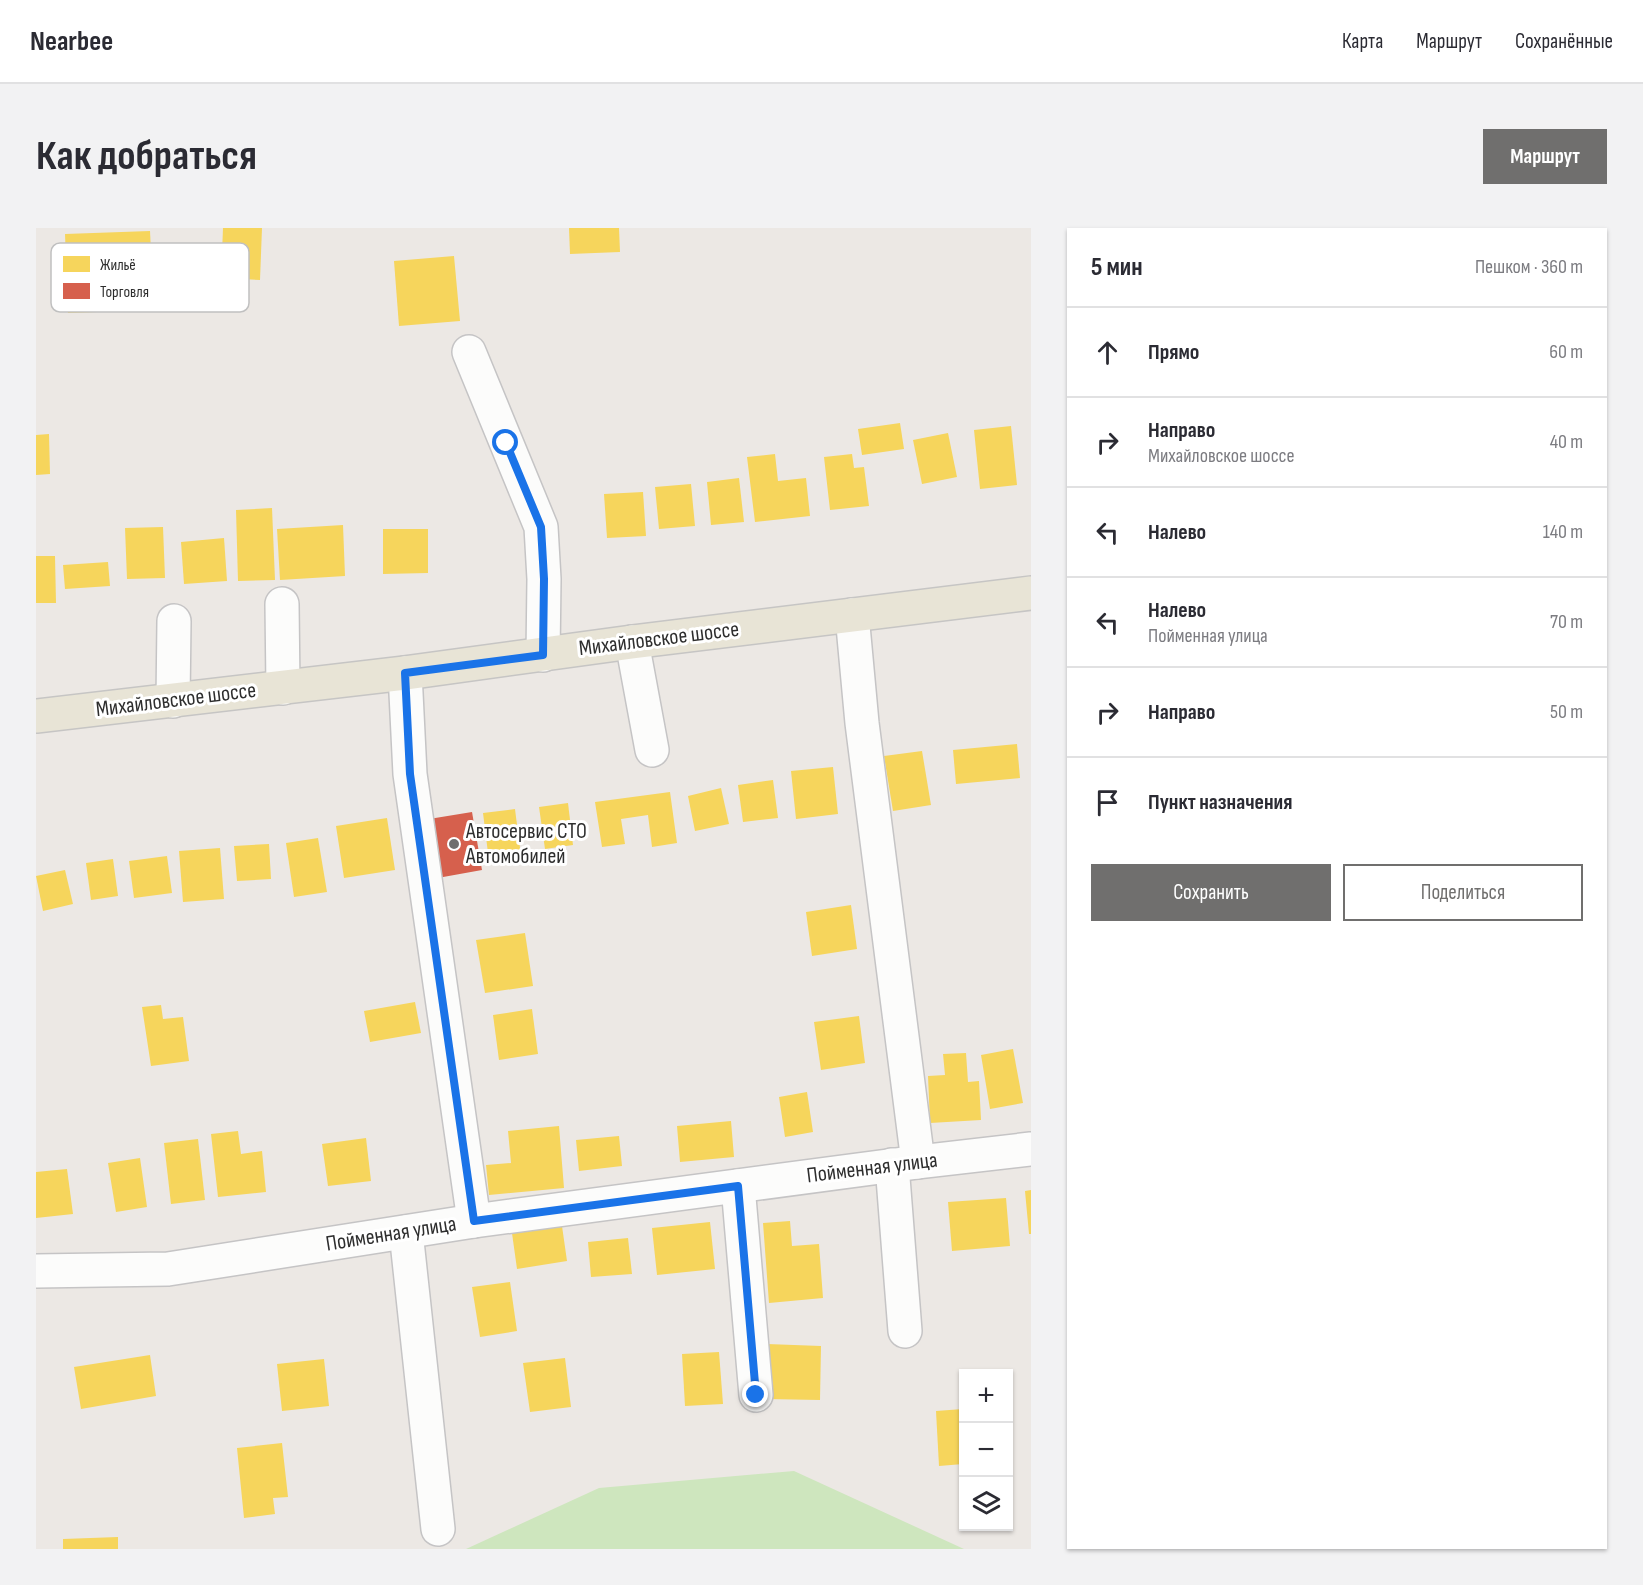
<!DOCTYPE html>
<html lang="ru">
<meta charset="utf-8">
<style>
:root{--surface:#fff;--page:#f2f2f3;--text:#2b2b33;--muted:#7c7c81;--line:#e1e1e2;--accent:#706f6e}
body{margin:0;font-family:"Sofia Sans Condensed",sans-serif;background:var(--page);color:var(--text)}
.controls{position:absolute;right:18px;bottom:18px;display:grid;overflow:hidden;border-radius:0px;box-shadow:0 2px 4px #0004}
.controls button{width:54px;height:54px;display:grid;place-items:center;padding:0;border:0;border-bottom:2px solid var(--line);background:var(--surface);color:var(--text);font:30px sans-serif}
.stop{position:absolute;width:18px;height:18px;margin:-14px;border:4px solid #1a73e8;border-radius:50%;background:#fff}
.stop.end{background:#1a73e8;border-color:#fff;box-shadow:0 2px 6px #0008}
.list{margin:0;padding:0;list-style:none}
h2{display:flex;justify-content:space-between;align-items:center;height:78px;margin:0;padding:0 24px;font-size:26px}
h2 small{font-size:20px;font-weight:400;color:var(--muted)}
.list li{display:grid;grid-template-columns:39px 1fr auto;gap:18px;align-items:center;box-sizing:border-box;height:90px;padding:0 24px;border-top:2px solid var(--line)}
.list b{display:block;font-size:22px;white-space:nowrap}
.list p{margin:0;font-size:20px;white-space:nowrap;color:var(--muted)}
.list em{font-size:20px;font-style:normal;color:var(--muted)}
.actions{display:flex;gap:12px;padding:18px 24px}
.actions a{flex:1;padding:14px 0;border:2px solid var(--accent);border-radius:0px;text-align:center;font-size:21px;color:var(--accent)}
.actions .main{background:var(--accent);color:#fff}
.icon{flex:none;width:33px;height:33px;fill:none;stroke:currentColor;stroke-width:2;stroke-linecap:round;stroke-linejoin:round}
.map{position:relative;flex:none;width:995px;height:1321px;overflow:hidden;border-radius:0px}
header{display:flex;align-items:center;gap:36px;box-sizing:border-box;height:84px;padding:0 30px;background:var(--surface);border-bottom:2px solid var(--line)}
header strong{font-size:28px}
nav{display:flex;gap:33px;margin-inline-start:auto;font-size:21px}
.intro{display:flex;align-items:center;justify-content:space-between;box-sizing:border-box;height:144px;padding:0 36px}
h1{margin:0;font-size:42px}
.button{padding:15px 27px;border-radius:0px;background:var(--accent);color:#fff;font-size:21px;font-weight:700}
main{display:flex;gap:36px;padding:0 36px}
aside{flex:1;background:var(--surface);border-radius:0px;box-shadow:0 2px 4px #0004}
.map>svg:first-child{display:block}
</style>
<header>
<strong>Nearbee</strong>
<nav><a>Карта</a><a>Маршрут</a><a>Сохранённые</a></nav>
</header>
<div class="intro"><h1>Как добраться</h1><a class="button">Маршрут</a></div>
<main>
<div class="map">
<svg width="995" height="1321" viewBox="0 0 995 1321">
<rect width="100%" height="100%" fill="#ece8e4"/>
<path fill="#cee6be" d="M758,1243L928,1321H430L563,1260Z"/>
<g fill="#f6d55c">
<path d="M187,0H226L224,52L185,50Z"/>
<path d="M533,0H583L584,24L534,26Z"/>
<path d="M114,3L118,82L32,85L29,6Z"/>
<path d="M418,28L424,93L363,98L358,33Z"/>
<path d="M864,195L868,221L826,227L822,201Z"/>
<path d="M975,198L981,257L944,261L938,202Z"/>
<path d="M912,205L921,249L886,256L877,212Z"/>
<path d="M13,206L14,246L0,247V207Z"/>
<path d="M739,226L742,253L770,250L774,288L719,294L711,229Z"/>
<path d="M816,226L818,240L828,239L833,278L794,282L788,229Z"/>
<path d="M703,250L708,294L675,297L671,254Z"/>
<path d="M655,256L659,298L623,301L619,259Z"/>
<path d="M607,264L610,308L571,310L568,266Z"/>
<path d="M236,280L239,352L202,353L200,282Z"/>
<path d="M307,297L309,348L244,352L241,301Z"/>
<path d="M127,299L129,350L91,351L89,300Z"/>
<path d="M347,301H392V345L347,346Z"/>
<path d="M188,310L191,353L148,356L145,314Z"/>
<path d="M0,328H19L20,375H0Z"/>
<path d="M72,334L74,358L29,361L27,337Z"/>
<path d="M981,516L984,550L920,556L917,522Z"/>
<path d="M886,523L895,577L857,583L848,528Z"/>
<path d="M797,539L802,586L760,591L755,543Z"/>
<path d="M737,552L742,590L707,594L702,557Z"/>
<path d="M685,560L693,596L659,603L652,568Z"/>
<path d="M634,564L641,615L616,619L612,587L585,591L589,616L566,619L559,574Z"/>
<path d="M532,575L537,617L509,621L503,579Z"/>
<path d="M479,581L485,628L453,633L447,585Z"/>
<path d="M351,590L359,642L308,650L300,598Z"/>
<path d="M282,610L291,664L258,669L250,615Z"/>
<path d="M233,616L235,651L201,653L198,618Z"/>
<path d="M184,620L188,671L147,674L143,623Z"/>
<path d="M131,628L136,665L98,670L93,633Z"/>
<path d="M77,631L82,668L55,672L50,635Z"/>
<path d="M29,642L37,676L7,683L0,648Z"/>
<path d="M815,677L821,721L776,728L770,684Z"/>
<path d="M489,705L497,758L449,765L440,712Z"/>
<path d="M379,774L385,805L334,814L328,783Z"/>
<path d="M125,777L127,791L147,789L153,833L115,838L106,779Z"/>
<path d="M496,781L502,826L463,832L457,787Z"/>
<path d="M823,788L829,835L785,842L778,794Z"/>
<path d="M977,821L987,875L954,881L945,827Z"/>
<path d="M930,825L932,854L943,853L945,892L894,895L892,848L909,847L907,826Z"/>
<path d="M771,864L777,904L749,909L743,869Z"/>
<path d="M695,893L698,929L644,934L641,898Z"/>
<path d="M523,898L528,960L453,967L450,937L475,935L472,903Z"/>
<path d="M202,903L205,926L226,923L230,964L182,969L175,906Z"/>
<path d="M583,908L586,938L543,943L540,912Z"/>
<path d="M330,910L335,953L292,958L286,916Z"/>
<path d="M162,911L169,972L135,976L128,915Z"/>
<path d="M104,930L111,979L80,984L72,935Z"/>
<path d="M31,941L37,986L0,990V944Z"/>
<path d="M995,962V1006H993L989,963Z"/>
<path d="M970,970L974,1018L916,1023L912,974Z"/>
<path d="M525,991L531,1033L481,1041L475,998Z"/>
<path d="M754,993L756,1018L783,1016L787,1070L733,1075L727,995Z"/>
<path d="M674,994L679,1041L621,1047L616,1000Z"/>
<path d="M592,1010L596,1046L555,1049L552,1014Z"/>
<path d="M474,1054L481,1103L444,1109L436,1059Z"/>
<path d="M731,1116L785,1118L784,1172L730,1171Z"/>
<path d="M683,1124L687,1176L649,1178L646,1126Z"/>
<path d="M114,1127L120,1168L45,1181L38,1139Z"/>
<path d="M529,1130L535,1179L494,1184L487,1135Z"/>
<path d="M288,1131L293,1178L246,1183L241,1136Z"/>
<path d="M927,1181V1236L903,1238L900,1183Z"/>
<path d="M246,1215L252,1269L237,1270L239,1286L208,1290L201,1220Z"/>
<path d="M82,1309V1321H27V1311Z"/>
</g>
<path fill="#d6604d" d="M436,584L446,642L396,651L387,592Z"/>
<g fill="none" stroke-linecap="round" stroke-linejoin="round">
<defs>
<g id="minor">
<path d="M433,124L505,299L508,351L507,427"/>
<path d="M246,376L247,460"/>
<path d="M816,387L826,495L882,934"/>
<path d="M596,414L616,522"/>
<path d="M369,445L374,546L438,993"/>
<path d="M137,473L138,393"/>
<path d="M856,937L869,1103"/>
<path d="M702,958L720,1167"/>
<path d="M370,1004L402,1301"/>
<path d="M0,1043L132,1041L438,993L882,934L995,921"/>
</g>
<path id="major" d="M0,488L369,445L596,414L995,365"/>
</defs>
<use href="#minor" stroke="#c5c4c5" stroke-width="36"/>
<use href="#major" stroke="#c6c5c4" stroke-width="36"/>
<use href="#minor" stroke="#fcfcfb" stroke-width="33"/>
<use href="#major" stroke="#e8e4d6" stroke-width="33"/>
</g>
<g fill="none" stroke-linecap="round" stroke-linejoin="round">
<path stroke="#1a73e8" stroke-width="8" d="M470,215L505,299L508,351L507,427L369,445L374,546L438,993L702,958L720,1167"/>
</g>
<circle fill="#706f6e" stroke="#fff" stroke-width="2" cx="418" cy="616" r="6"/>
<g text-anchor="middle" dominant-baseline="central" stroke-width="6" stroke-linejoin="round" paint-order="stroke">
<g font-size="22" fill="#2e2e2e" stroke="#fff">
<text transform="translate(623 411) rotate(-7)">Михайловское шоссе</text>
<text transform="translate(140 472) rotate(-7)">Михайловское шоссе</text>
<text transform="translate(836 940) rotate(-7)">Пойменная улица</text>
<text transform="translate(355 1006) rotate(-9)">Пойменная улица</text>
</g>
<g font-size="22" fill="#2e2e2e" stroke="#fff" text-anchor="start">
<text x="430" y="603">Автосервис СТО<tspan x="430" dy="25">Автомобилей</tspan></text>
</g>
</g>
<rect x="15" y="15" width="198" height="69" rx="9" fill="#fff" stroke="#c0c0c0" stroke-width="1.5"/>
<rect x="27" y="28" width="27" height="16" fill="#f6d55c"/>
<rect x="27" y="55" width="27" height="16" fill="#d6604d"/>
<g font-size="16" fill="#2e2e2e">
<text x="64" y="42">Жильё</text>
<text x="64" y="69">Торговля</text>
</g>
</svg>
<div class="controls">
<button>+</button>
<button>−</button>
<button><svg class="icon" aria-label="layers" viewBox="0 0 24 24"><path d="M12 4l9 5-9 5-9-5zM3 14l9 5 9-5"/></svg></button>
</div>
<div class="stop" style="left:470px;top:215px"></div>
<div class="stop end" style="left:720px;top:1167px"></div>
</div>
<aside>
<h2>5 мин<small>Пешком · 360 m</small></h2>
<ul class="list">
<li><svg class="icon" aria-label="ahead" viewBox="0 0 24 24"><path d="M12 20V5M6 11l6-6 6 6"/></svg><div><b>Прямо</b></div><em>60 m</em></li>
<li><svg class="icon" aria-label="right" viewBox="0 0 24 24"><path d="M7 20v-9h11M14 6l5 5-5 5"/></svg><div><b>Направо</b><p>Михайловское шоссе</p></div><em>40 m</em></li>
<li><svg class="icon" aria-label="left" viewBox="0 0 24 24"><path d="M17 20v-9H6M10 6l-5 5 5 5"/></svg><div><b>Налево</b></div><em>140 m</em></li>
<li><svg class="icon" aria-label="left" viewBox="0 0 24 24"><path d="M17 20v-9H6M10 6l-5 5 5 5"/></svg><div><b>Налево</b><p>Пойменная улица</p></div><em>70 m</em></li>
<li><svg class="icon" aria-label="right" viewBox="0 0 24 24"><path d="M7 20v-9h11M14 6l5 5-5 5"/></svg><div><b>Направо</b></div><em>50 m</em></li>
<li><svg class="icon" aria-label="arrive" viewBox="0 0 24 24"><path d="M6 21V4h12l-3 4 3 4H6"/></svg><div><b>Пункт назначения</b></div></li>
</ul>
<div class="actions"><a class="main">Сохранить</a><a>Поделиться</a></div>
</aside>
</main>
